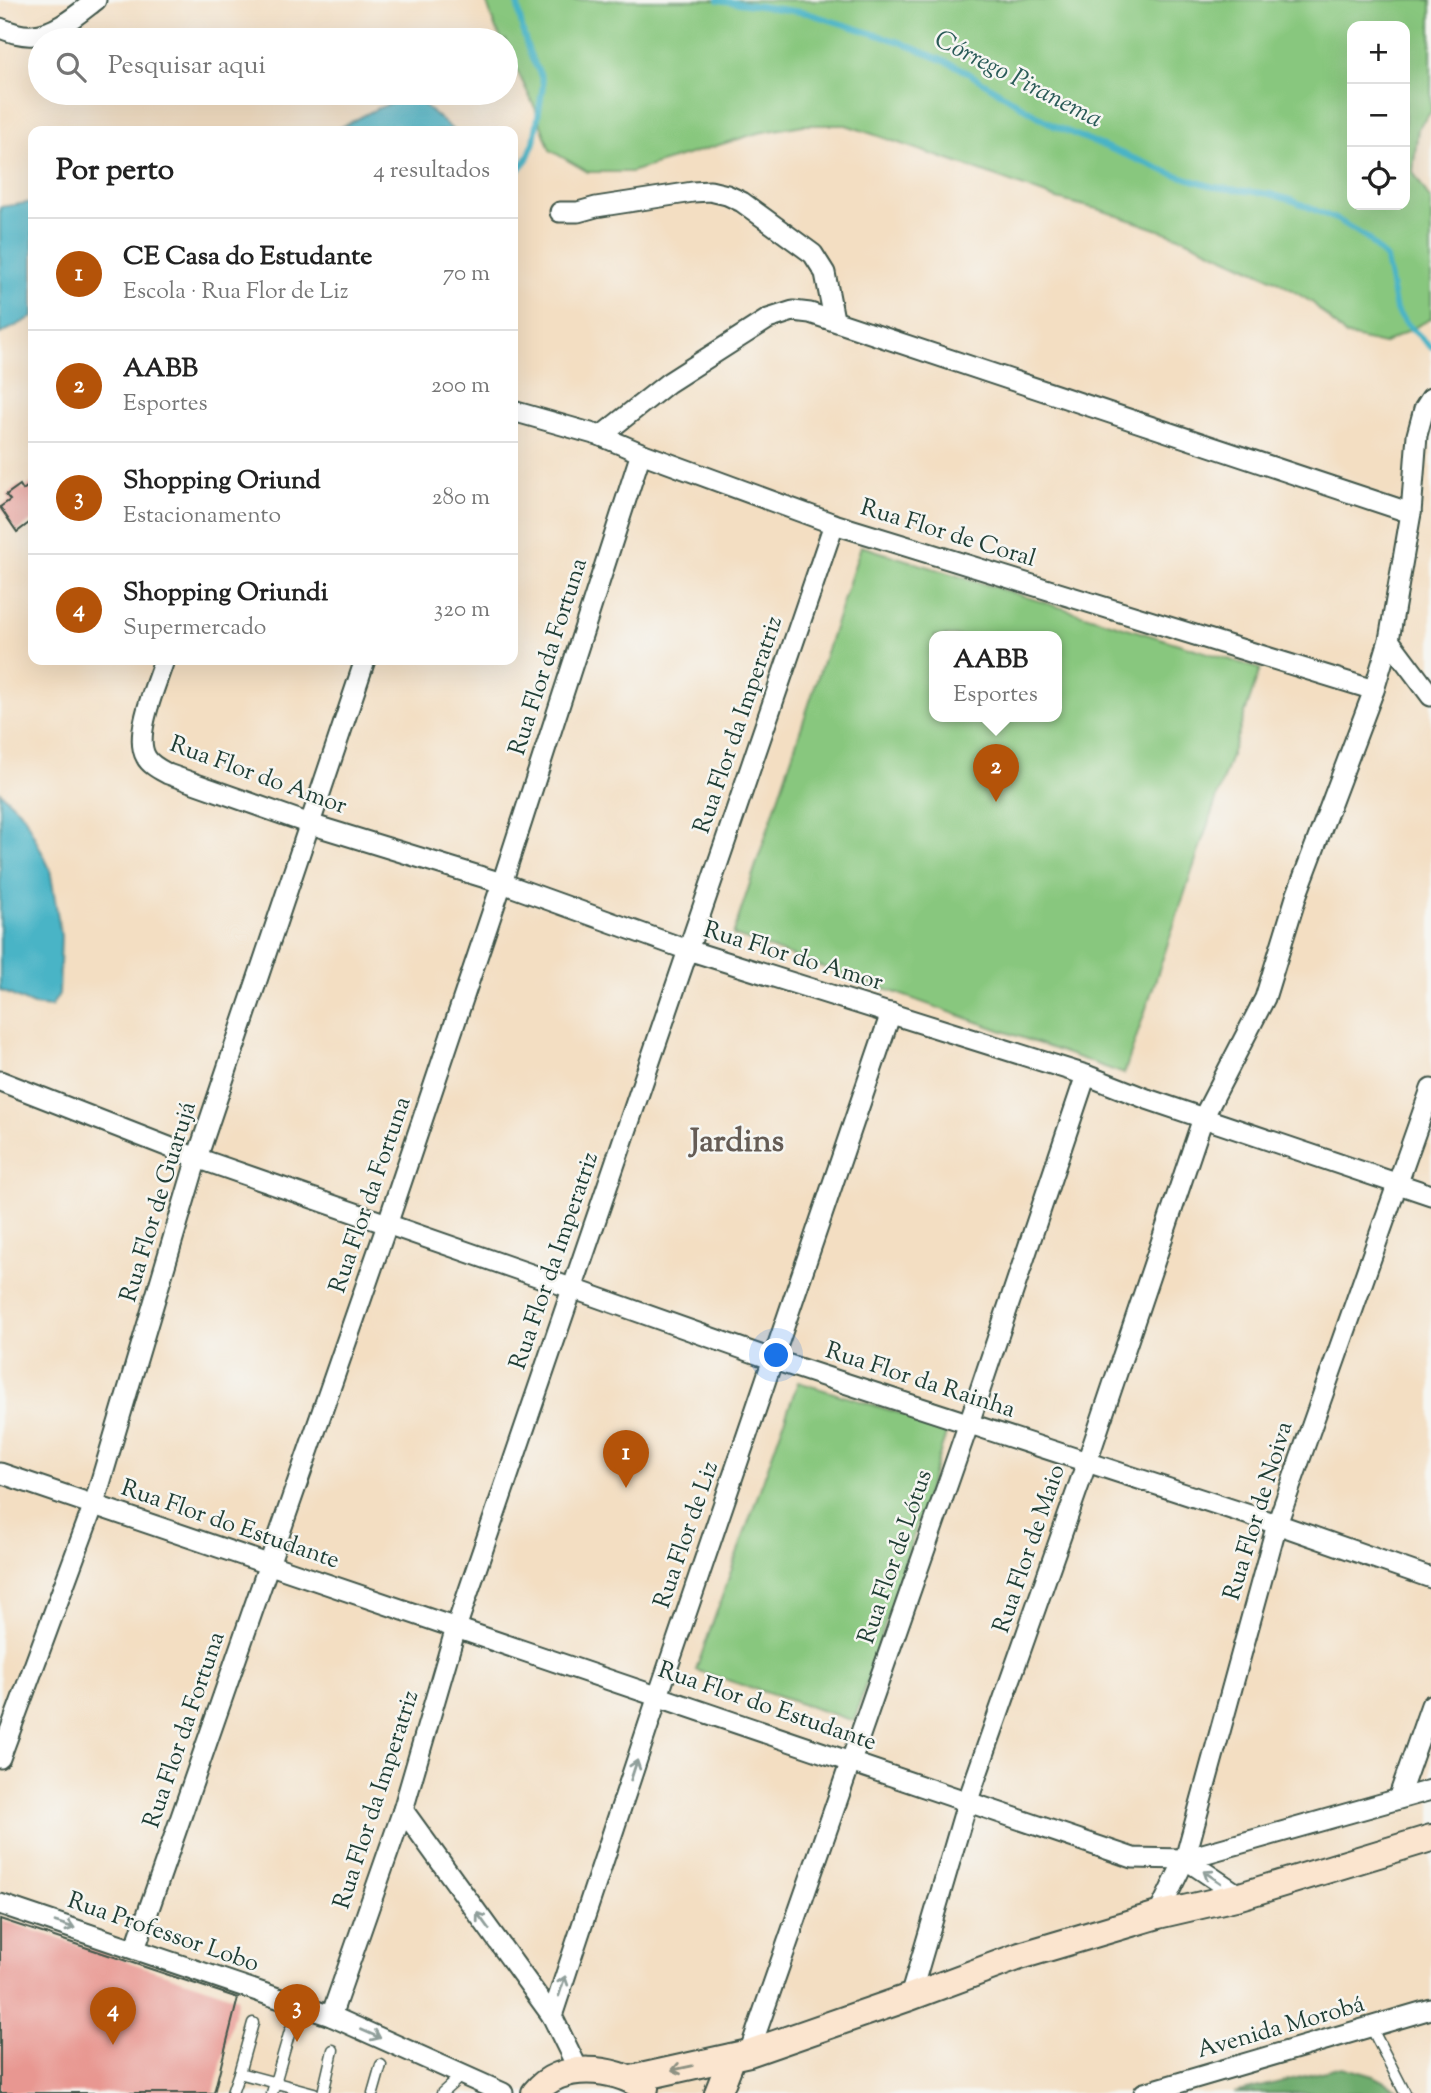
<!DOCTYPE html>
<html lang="pt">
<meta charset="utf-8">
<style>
:root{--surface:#fff;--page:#f2f2f2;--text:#222;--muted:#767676;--line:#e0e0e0;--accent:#b45309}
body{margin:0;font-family:"Sorts Mill Goudy",serif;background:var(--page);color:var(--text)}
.controls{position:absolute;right:21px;top:21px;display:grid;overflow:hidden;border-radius:14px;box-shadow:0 7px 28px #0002}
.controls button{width:63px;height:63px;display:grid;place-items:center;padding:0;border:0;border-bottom:2px solid var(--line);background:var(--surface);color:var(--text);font:35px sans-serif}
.you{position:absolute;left:777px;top:1356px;width:24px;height:24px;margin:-18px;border:5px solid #fff;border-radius:50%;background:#1a73e8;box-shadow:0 0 0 10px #1a73e833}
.badge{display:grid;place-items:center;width:46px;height:46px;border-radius:50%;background:var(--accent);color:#fff;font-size:23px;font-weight:700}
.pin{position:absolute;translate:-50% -58px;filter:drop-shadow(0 2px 4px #0008)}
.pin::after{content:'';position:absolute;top:37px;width:24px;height:21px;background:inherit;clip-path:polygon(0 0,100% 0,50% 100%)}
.popup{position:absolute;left:929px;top:631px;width:133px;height:91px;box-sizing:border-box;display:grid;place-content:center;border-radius:14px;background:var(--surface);filter:drop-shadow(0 2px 5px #0005);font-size:23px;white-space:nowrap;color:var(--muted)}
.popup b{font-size:26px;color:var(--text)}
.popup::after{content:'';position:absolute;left:50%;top:100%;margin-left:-14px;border:14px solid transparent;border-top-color:var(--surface)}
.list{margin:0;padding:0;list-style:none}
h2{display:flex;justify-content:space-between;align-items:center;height:91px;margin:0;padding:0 28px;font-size:30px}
h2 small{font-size:23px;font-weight:400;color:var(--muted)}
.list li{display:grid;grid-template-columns:46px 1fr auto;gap:21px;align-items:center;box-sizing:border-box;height:112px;padding:0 28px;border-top:2px solid var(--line)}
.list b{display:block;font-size:26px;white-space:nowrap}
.list p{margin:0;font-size:23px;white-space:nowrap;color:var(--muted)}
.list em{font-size:23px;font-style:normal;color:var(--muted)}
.icon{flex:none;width:38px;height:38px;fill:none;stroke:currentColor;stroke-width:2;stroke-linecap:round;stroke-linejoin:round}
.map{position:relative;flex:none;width:1431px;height:2093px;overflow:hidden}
.search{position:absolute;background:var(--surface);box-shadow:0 7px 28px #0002;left:28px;top:28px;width:490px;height:77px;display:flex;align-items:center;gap:18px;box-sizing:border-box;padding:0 24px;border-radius:38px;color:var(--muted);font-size:26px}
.panel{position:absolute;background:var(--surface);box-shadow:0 7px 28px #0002;left:28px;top:126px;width:490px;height:539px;border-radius:14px}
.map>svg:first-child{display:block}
</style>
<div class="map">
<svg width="1431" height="2093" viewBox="0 0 1431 2093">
<rect width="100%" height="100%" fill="#f6f6f2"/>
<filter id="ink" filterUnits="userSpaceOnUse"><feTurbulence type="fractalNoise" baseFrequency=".0143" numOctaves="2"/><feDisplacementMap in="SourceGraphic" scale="14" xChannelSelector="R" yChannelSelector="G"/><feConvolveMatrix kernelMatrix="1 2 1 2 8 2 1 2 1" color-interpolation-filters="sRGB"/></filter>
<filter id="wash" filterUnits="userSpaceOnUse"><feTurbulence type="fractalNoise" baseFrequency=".00686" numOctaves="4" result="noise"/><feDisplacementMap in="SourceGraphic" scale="28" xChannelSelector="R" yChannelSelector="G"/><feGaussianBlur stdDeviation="1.57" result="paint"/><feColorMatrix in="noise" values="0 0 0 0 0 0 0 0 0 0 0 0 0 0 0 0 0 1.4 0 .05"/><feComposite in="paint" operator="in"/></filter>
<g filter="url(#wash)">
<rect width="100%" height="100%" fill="#f3dec2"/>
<g fill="#88c77e" stroke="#548259" stroke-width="2" fill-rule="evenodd">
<path d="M486,0H1431V112L1418,128L1413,172L1431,201V319L1383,344L1345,335L1313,303L1275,280L1185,239L1101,210L1057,199L972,168L846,125H803L758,133L631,172H588L550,150L535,108L506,47V40H502L495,27ZM1405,26V205H1352V26Z"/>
<path d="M861,546L1260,669L1124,1074L733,935ZM935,636H1057V716H935Z"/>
<path d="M798,1382L948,1428L854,1721L696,1670Z"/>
</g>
<path fill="#6eac6d" stroke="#467450" stroke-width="2" d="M1342,2067L1373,2076L1398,2089L1399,2093H1234Z"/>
<g fill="#49b4c6" stroke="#34787d" stroke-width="2">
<path d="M413,96L454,131H334L376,109Z"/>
<path d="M33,202V317L0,334V207Z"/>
<path d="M0,792L24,815L50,869L61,936L59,994L51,1007L33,1005L0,990Z"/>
</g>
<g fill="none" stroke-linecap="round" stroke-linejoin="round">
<g stroke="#49b4c6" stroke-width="6">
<path d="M718,0L807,13L900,42L958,67L1054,126L1170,173L1214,187L1270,194L1294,201L1340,221L1367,238L1386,259L1396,310L1405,322L1431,347"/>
<path d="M513,176L527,159L534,142L543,85C542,74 537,69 532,59C524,41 520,20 517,0"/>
</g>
</g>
<g id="blocks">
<g fill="#e89791">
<path d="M33,482V520L17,532L0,507L10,500L6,495L20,485L23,490Z"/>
<path d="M0,1919L238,1998L214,2093H0Z"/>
</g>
</g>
</g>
<g filter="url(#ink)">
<use href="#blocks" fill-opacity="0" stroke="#3f5549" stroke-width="2"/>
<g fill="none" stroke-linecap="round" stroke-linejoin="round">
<defs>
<g id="service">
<path d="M1371,2027L1405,2093"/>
<path d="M239,2073L253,2023"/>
<path d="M232,2093L239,2073L314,2093"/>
<path d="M272,2093L290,2031"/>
<path d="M323,2093L333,2050"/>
<path d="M373,2093L381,2065"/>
<path d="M442,2093L462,2075"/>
</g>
<g id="minor">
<path d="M0,28C11,32 21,36 33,35C56,34 79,13 96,0"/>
<path d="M560,212H578L596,207L693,192L710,191L727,195L742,202L813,254L825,273L834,319"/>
<path d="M513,411L601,436L641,453L834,524L1374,690"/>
<path d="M601,436L668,383L768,319L793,311L810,313L1411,513"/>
<path d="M1389,640L1431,696"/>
<path d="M164,660C157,683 133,735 146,757C150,765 161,770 168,774L310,824L502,883L688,950L1086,1075L1147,1099L1431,1195"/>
<path d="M0,1081L197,1158L571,1288L774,1360L1277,1524L1431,1578"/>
<path d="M0,1473L1133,1858L1185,1859L1431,1790"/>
<path d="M0,1758L94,1504L197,1158L365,660"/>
<path d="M1398,1799L1431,1705"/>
<path d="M403,1810L552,2016"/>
<path d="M1185,1859L1240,1896"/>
<path d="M0,1904L331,2016L503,2093"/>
<path d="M1158,1915L1185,1859L1277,1524L1431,1089"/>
<path d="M135,1949L387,1225L502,883L641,453"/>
<path d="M910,1997L968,1800L1087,1462L1203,1118L1265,998L1297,894L1374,690L1389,640L1411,513L1417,435L1424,409L1431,398"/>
<path d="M331,2016L403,1810L456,1628L834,524"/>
<path d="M749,2053L969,1423L1086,1075"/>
<path d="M579,2071L552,2016L658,1696L891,1013"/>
<path d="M1144,2093L1431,2009"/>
</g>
<g id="secondary">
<path d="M632,2079L749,2053L910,1997L1020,1956L1158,1915L1240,1896L1431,1838"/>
<path d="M535,2093C561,2061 613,2067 645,2088"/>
<path d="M718,2093L732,2057"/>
</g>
</defs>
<use href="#service" stroke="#3f5549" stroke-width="13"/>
<use href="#minor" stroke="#3f5549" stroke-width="23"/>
<use href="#secondary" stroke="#3f5549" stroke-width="30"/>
<use href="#service" stroke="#fff" stroke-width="10"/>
<use href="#minor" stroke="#fff" stroke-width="19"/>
<use href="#secondary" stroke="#fbe5cf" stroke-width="26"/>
</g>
<defs><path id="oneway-shaft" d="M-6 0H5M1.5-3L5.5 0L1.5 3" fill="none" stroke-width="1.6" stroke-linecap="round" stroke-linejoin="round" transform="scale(1.75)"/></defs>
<g stroke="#8f9e9a">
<use href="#oneway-shaft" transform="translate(634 1770) rotate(-72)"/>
<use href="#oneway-shaft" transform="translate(1212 1877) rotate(-146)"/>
<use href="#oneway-shaft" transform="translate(483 1921) rotate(-126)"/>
<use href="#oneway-shaft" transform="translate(65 1925) rotate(18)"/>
<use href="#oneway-shaft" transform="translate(562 1986) rotate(-72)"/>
<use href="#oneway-shaft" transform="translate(371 2034) rotate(24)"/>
</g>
<use stroke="#8d9182" href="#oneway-shaft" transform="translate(682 2068) rotate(168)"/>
</g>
<g text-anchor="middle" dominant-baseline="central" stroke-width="5" stroke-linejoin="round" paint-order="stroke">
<g font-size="24" fill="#1f3d34" stroke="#f6f6f2">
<text transform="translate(948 534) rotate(17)">Rua Flor de Coral</text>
<text transform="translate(549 657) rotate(-72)">Rua Flor da Fortuna</text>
<text transform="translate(739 725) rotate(-71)">Rua Flor da Imperatriz</text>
<text transform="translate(258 776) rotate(20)">Rua Flor do Amor</text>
<text transform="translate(793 957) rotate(17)">Rua Flor do Amor</text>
<text transform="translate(371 1195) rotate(-71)">Rua Flor da Fortuna</text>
<text transform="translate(159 1202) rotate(-73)">Rua Flor de Guarujá</text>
<text transform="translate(555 1261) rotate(-71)">Rua Flor da Imperatriz</text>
<text transform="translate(920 1381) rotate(18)">Rua Flor da Rainha</text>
<text transform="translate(1259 1511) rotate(-73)">Rua Flor de Noiva</text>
<text transform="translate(230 1525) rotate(19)">Rua Flor do Estudante</text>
<text transform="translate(687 1535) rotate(-71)">Rua Flor de Liz</text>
<text transform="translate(1030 1549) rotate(-71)">Rua Flor de Maio</text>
<text transform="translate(896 1557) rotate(-71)">Rua Flor de Lótus</text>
<text transform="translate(767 1707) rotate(19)">Rua Flor do Estudante</text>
<text transform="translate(185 1730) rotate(-71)">Rua Flor da Fortuna</text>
<text transform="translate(377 1800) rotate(-72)">Rua Flor da Imperatriz</text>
<text transform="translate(163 1933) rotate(19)">Rua Professor Lobo</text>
<text transform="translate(1281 2028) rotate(-16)">Avenida Morobá</text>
</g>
<g font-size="26" font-style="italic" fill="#2a5b58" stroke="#f6f6f2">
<text transform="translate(1018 80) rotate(27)">Córrego Piranema</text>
</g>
<g font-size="32" font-weight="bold" fill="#655c55" stroke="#f6f6f2">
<text x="737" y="1143">Jardins</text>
</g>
</g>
</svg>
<div class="controls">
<button>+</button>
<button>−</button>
<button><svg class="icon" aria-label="locate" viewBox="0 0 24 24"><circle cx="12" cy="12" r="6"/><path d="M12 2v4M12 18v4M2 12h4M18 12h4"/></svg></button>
</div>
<div class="you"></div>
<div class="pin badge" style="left:626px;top:1488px">1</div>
<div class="pin badge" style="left:996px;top:802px">2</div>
<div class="popup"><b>AABB</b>Esportes</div>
<div class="pin badge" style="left:297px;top:2042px">3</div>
<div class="pin badge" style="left:113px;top:2045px">4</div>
<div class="search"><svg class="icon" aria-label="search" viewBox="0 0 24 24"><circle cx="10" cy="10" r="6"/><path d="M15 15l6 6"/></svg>Pesquisar aqui</div>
<section class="panel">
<h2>Por perto<small>4 resultados</small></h2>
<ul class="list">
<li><span class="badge">1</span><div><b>CE Casa do Estudante</b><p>Escola · Rua Flor de Liz</p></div><em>70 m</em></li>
<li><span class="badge">2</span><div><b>AABB</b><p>Esportes</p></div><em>200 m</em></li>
<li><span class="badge">3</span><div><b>Shopping Oriund</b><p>Estacionamento</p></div><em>280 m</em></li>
<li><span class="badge">4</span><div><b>Shopping Oriundi</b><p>Supermercado</p></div><em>320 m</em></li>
</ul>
</section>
</div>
